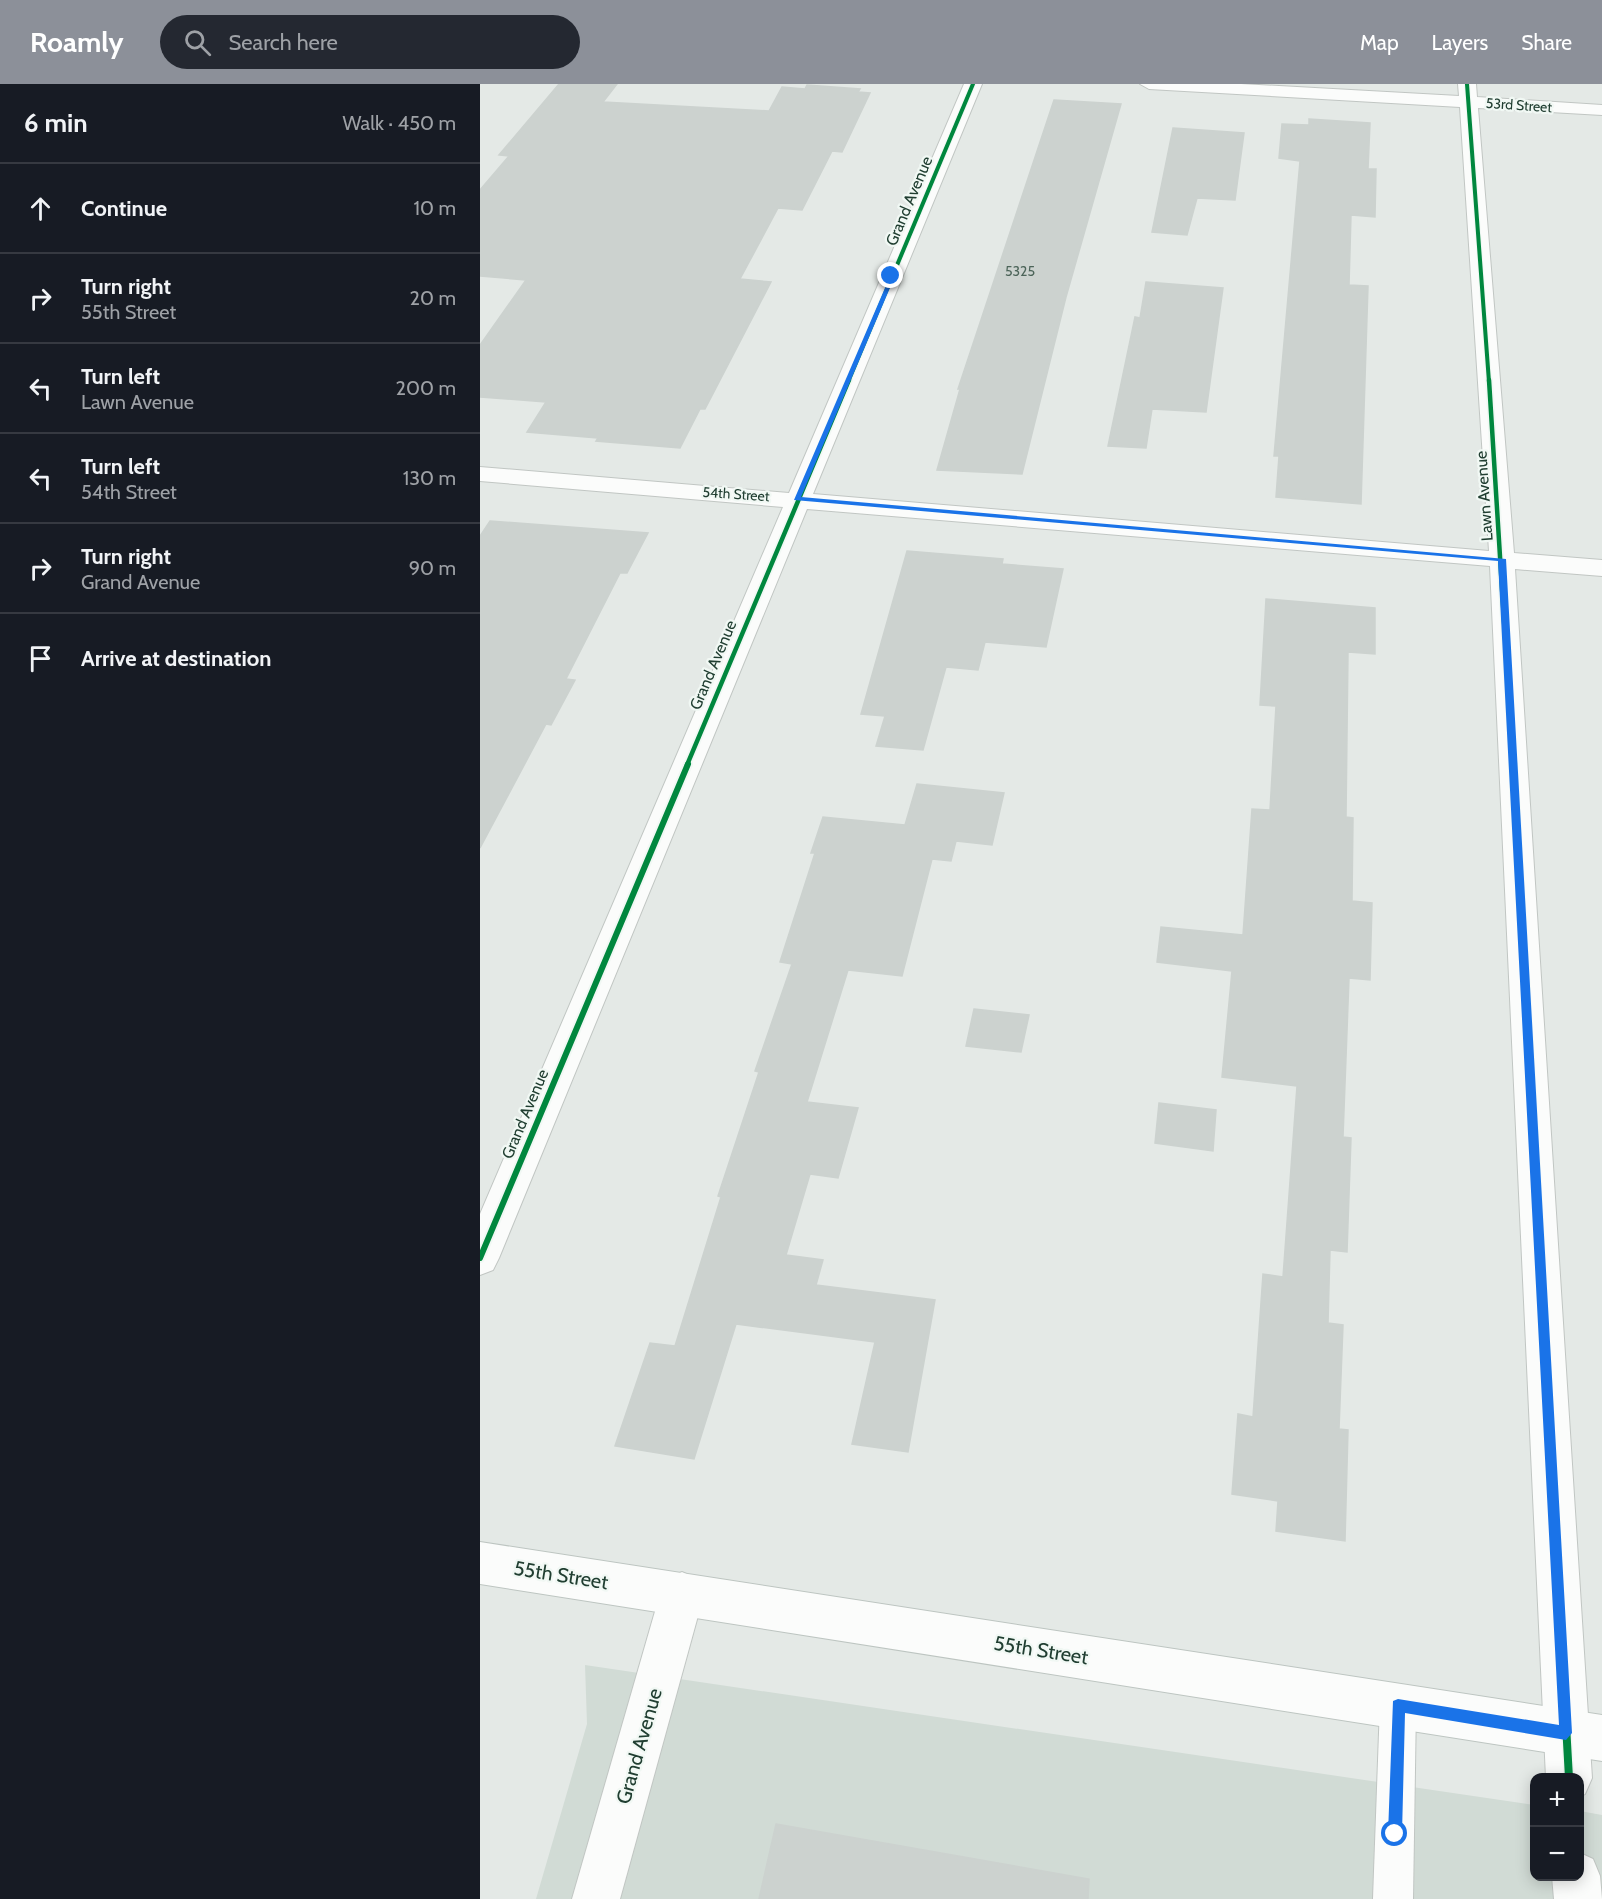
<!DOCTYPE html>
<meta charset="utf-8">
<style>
:root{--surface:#171b24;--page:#242831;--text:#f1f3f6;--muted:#9ea1a6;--line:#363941;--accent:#8c9099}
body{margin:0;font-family:Cabin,sans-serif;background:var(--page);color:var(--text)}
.controls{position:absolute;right:18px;bottom:18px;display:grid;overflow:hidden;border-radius:12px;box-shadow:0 3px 15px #0003}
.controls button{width:54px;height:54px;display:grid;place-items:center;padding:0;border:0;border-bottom:2px solid var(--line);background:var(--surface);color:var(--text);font:30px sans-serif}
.stop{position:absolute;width:18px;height:18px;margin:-14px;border:4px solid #1a73e8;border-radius:50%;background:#fff}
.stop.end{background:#1a73e8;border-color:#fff;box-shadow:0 2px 6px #0008}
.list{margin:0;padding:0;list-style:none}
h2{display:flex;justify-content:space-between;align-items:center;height:78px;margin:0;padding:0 24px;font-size:26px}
h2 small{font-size:20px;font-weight:400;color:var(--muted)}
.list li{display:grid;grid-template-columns:39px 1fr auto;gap:18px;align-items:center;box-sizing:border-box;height:90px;padding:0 24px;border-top:2px solid var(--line)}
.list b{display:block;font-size:22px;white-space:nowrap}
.list p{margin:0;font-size:20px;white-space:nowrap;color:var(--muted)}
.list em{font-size:20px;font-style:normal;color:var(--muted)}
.icon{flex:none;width:33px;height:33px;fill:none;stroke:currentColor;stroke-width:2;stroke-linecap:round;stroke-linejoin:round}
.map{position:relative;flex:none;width:1122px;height:1815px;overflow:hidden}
header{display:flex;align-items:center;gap:36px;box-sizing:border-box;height:84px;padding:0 30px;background:var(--accent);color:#fff}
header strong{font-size:28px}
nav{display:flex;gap:33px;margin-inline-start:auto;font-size:21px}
.search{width:420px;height:54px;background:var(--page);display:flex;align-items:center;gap:15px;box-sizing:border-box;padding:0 21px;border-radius:33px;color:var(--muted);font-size:22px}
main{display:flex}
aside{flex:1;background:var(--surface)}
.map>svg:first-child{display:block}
</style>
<header>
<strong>Roamly</strong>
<div class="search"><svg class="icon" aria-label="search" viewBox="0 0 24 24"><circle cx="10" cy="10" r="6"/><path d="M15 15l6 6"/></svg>Search here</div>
<nav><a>Map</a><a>Layers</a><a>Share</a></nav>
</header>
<main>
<aside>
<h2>6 min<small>Walk · 450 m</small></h2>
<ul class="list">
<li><svg class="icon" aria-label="ahead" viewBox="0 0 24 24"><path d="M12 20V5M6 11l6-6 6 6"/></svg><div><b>Continue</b></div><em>10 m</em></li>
<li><svg class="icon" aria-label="right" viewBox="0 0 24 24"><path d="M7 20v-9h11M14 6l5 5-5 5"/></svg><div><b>Turn right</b><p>55th Street</p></div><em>20 m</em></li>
<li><svg class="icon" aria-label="left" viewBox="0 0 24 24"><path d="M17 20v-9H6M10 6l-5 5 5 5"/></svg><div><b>Turn left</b><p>Lawn Avenue</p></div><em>200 m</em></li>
<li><svg class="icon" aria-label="left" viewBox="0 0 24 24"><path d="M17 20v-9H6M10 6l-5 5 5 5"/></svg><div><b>Turn left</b><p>54th Street</p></div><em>130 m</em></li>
<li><svg class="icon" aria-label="right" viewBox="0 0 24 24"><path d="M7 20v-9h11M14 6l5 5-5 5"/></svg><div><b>Turn right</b><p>Grand Avenue</p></div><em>90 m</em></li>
<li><svg class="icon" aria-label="arrive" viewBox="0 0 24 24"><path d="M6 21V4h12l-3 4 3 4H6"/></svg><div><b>Arrive at destination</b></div></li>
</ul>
</aside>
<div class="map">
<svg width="1122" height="1815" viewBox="0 0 1122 1815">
<rect width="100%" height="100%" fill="#e4e9e6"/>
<path fill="#d1dbd5" d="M105,1581L1054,1721V1792H1100V1727L1122,1731V1815H56L107,1640Z"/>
<g fill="#ccd2cf" stroke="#ccd2cf" stroke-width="1.5">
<path d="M79,0H137L123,18L289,27L302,3L325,5L327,1L380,5L378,8L390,9L362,68L352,67L322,126L298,124L260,195L291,198L225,325H220L200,364L116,357L118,354L47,348L66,318L0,313V261L46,196L0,192V106L29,72L19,71Z"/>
<path d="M574,16L641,20L586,213L542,390L457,386L480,305H478Z"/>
<path d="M829,35L890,39L888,85H896L895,133L871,131L869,201L888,202L881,420L796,413L799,372H794L820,77L799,74L802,40L829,41Z"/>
<path d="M693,44L764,49L755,116L717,114L707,151L672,148Z"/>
<path d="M666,198L743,204L726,328L672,325L666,364L628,362L655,233L660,234Z"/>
<path d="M10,437L168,449L147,489H140L86,595L95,596L71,641L66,640L0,764V452Z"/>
<path d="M427,467L523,475L522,480L583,485L566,563L505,558L498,586L466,583L443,666L396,662L405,632L381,630Z"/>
<path d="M786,515L895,524V570L868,568L866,733L873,734L872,817L892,819L890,896L869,894L863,1053L871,1054L867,1168L850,1166L848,1239L863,1241L859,1345L868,1346L865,1457L796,1447L798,1417L752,1410L758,1330L773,1333L783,1190L803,1193L817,1002L742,993L752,887L677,878L681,843L763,851L772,725L790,726L796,622L780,621Z"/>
<path d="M437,700L524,709L512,761L476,757L471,777L452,775L422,892L368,886L327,1018L378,1024L358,1094L330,1090L306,1171L343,1176L336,1201L455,1216L428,1368L372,1360L395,1258L256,1240L214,1375L135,1362L170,1259L195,1262L241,1113L238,1112L279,988L275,987L312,880L300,878L335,769H331L343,733L425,741Z"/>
<path d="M494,925L549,931L541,968L486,962Z"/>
<path d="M679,1019L736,1026L733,1067L675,1059Z"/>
<path d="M296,1740L609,1795L608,1815H279Z"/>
</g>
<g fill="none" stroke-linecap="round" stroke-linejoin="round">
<defs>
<path id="lane" d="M918,1603L931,1608L936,1621L933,1815H893L900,1621L905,1608Z"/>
<g id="street">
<path d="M484,0H502L333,410L1009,467L980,23L669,5L660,0H761L979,12L978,0H996L997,13L1122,21V31L998,24L1034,469L1122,476V492L1035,485L1112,1694L1105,1710L1100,1713V1694H1066L1010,482L327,425L19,1174L13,1186L0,1191V1130L303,423L0,397V383L309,409Z"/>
<path d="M202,1488L217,1495L224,1510L140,1815H92L180,1510L187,1495Z"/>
<path d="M1100,1769L1113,1775L1120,1792L1122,1815H1074L1072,1792H1100Z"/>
</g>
<path id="secondary" d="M0,1458L1122,1631V1677L0,1500Z"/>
</defs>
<use href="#lane" stroke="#c1c6c3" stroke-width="2"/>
<use href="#street" stroke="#c1c6c3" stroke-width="2"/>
<use href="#secondary" stroke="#bdc5c1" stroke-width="2"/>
<use href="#lane" fill="#fbfcfb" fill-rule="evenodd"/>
<use href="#street" fill="#fbfcfb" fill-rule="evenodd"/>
<use href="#secondary" fill="#fbfcfb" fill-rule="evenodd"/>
<defs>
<g id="cycleway-far3">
<path d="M987,0L1009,298"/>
<path d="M368,298L493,0"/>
</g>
<g id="cycleway-far2">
<path d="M1009,296L1033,681"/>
<path d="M207,681L369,296"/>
</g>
<g id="cycleway-far1">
<path d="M1033,680L1061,1176"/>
<path d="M0,1174L208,680"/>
</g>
<path id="cycleway" d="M1060,1175L1089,1694"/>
</defs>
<use href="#cycleway-far3" stroke="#f1f8f4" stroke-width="6"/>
<use href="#cycleway-far2" stroke="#f1f8f4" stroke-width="8"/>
<use href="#cycleway-far1" stroke="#f1f8f4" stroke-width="10"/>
<use href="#cycleway" stroke="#f1f8f4" stroke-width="11"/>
<use href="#cycleway-far3" stroke="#00873e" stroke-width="4"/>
<use href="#cycleway-far2" stroke="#00873e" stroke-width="4.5"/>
<use href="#cycleway-far1" stroke="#00873e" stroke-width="6"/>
<use href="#cycleway" stroke="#00873e" stroke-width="8"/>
</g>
<path fill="#1a73e8" d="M411,190L415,192L321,413L1026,475L1092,1649L1086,1656L925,1629L922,1750L915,1757L908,1750L913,1617L918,1615L1079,1641L1018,477L314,416Z"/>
<g text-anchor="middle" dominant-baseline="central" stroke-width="4.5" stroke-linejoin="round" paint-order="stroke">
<g font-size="14" fill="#203e31" stroke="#f1f8f4">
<text transform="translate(1039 21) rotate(4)">53rd Street</text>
<text transform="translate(256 410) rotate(4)">54th Street</text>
</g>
<g font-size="14" fill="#4c6459">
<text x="540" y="187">5325</text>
</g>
<g font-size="16" fill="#203e31" stroke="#f1f8f4">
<text transform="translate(429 117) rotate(-67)">Grand Avenue</text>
<text transform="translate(1004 412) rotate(-94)">Lawn Avenue</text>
<text transform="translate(233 581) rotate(-67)">Grand Avenue</text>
<text transform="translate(45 1030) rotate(-67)">Grand Avenue</text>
</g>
<g font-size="20" fill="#203e31" stroke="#f1f8f4">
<text transform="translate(81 1491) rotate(9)">55th Street</text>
<text transform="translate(561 1566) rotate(9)">55th Street</text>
<text transform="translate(159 1662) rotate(-74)">Grand Avenue</text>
</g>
</g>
</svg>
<div class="controls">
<button>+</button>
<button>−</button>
</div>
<div class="stop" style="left:915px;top:1750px"></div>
<div class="stop end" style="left:411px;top:192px"></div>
</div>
</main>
